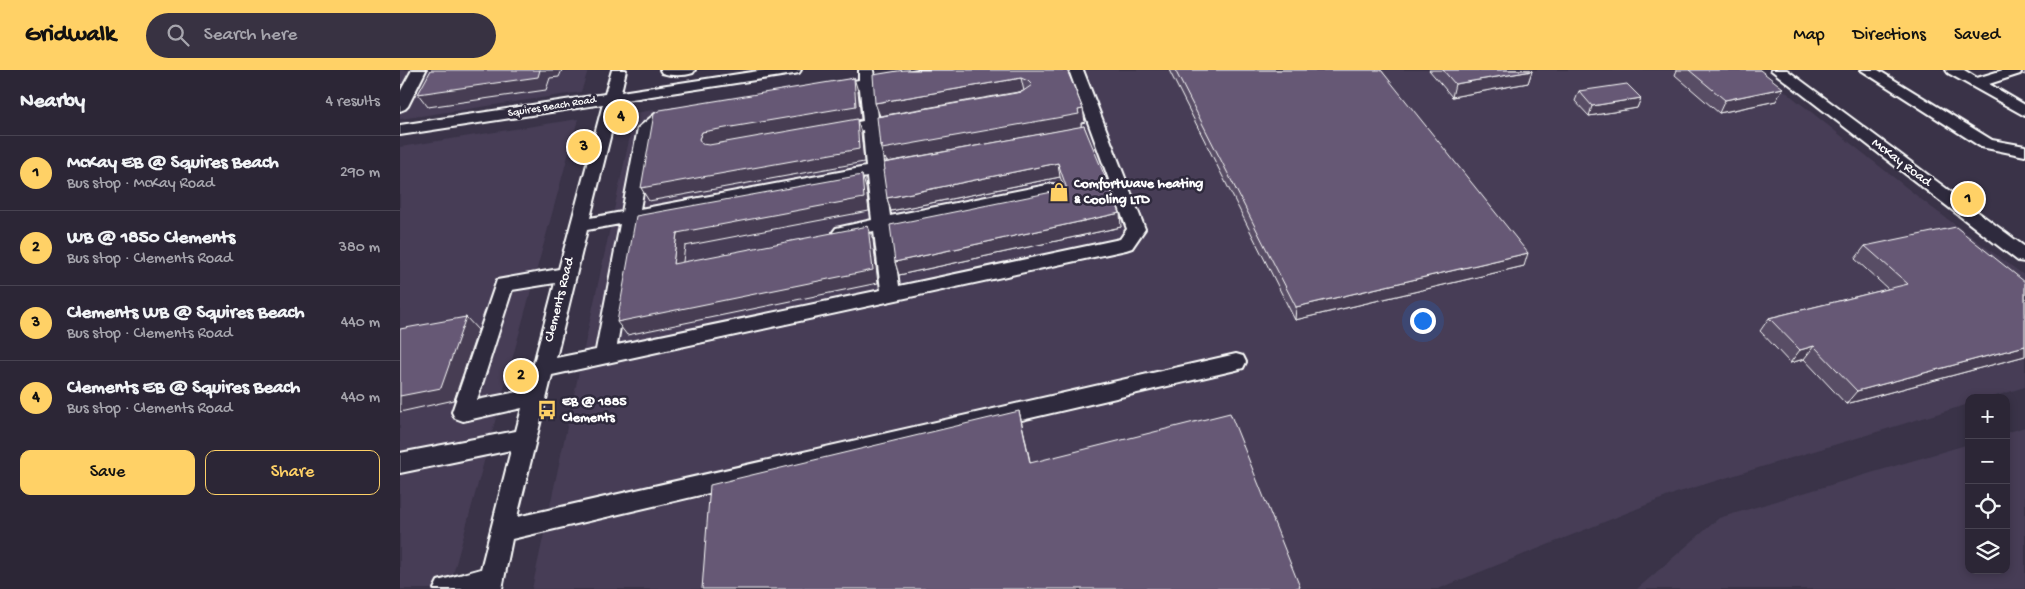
<!DOCTYPE html>
<meta charset="utf-8">
<style>
:root{--surface:#2c2636;--page:#383242;--text:#f1f3f6;--muted:#a6a5ad;--line:#484351;--accent:#ffd166}
body{margin:0;font-family:"Gochi Hand",sans-serif;background:var(--page);color:var(--text)}
.controls{position:absolute;right:15px;bottom:15px;display:grid;overflow:hidden;border-radius:10px;box-shadow:0 2px 8px #0003}
.controls button{width:45px;height:45px;display:grid;place-items:center;padding:0;border:0;border-bottom:1px solid var(--line);background:var(--surface);color:var(--text);font:25px sans-serif}
.you{position:absolute;left:1022px;top:250px;width:18px;height:18px;margin:-12px;border:4px solid #fff;border-radius:50%;background:#1a73e8;box-shadow:0 0 0 8px #1a73e833}
.badge{display:grid;place-items:center;width:32px;height:32px;border-radius:50%;background:var(--accent);color:#111;font-size:16px;font-weight:700}
.pin{position:absolute;translate:-50% -50%;border:2px solid #fff;box-shadow:0 1px 5px #0006}
.list{margin:0;padding:0;list-style:none}
h2{display:flex;justify-content:space-between;align-items:center;height:65px;margin:0;padding:0 20px;font-size:21px}
h2 small{font-size:16px;font-weight:400;color:var(--muted)}
.list li{display:grid;grid-template-columns:32px 1fr auto;gap:15px;align-items:center;box-sizing:border-box;height:75px;padding:0 20px;border-top:1px solid var(--line)}
.list b{display:block;font-size:19px;white-space:nowrap}
.list p{margin:0;font-size:16px;white-space:nowrap;color:var(--muted)}
.list em{font-size:16px;font-style:normal;color:var(--muted)}
.actions{display:flex;gap:10px;padding:15px 20px}
.actions a{flex:1;padding:11px 0;border:1px solid var(--accent);border-radius:10px;text-align:center;font-size:18px;color:var(--accent)}
.actions .main{background:var(--accent);color:#111}
.icon{flex:none;width:28px;height:28px;fill:none;stroke:currentColor;stroke-width:2;stroke-linecap:round;stroke-linejoin:round}
.map{position:relative;flex:none;width:1625px;height:519px;overflow:hidden}
header{display:flex;align-items:center;gap:30px;box-sizing:border-box;height:70px;padding:0 25px;background:var(--accent);color:#111}
header strong{font-size:24px}
nav{display:flex;gap:28px;margin-inline-start:auto;font-size:18px}
.search{width:350px;height:45px;background:var(--page);display:flex;align-items:center;gap:12px;box-sizing:border-box;padding:0 18px;border-radius:28px;color:var(--muted);font-size:19px}
main{display:flex}
aside{flex:1;background:var(--surface)}
.map>svg:first-child{display:block}
</style>
<header>
<strong>Gridwalk</strong>
<div class="search"><svg class="icon" aria-label="search" viewBox="0 0 24 24"><circle cx="10" cy="10" r="6"/><path d="M15 15l6 6"/></svg>Search here</div>
<nav><a>Map</a><a>Directions</a><a>Saved</a></nav>
</header>
<main>
<aside>
<h2>Nearby<small>4 results</small></h2>
<ul class="list">
<li><span class="badge">1</span><div><b>McKay EB @ Squires Beach</b><p>Bus stop · McKay Road</p></div><em>290 m</em></li>
<li><span class="badge">2</span><div><b>WB @ 1850 Clements</b><p>Bus stop · Clements Road</p></div><em>380 m</em></li>
<li><span class="badge">3</span><div><b>Clements WB @ Squires Beach</b><p>Bus stop · Clements Road</p></div><em>440 m</em></li>
<li><span class="badge">4</span><div><b>Clements EB @ Squires Beach</b><p>Bus stop · Clements Road</p></div><em>440 m</em></li>
</ul>
<div class="actions"><a class="main">Save</a><a>Share</a></div>
</aside>
<div class="map">
<svg width="1625" height="519" viewBox="0 0 1625 519">
<rect width="100%" height="100%" fill="#3a3348"/>
<filter id="ink" filterUnits="userSpaceOnUse"><feTurbulence type="fractalNoise" baseFrequency=".02" numOctaves="2"/><feDisplacementMap in="SourceGraphic" scale="10" xChannelSelector="R" yChannelSelector="G"/><feConvolveMatrix kernelMatrix="1 2 1 2 8 2 1 2 1" color-interpolation-filters="sRGB"/></filter>
<g filter="url(#ink)">
<g fill="#473e56">
<path d="M0,0H188L181,22L0,49Z"/>
<path d="M496,0H1358L1531,137L1625,206V317L1589,328H1569V334L1276,423L1038,519H132L235,43Z"/>
<path d="M178,49L49,519H0V77Z"/>
<path d="M1625,357V519H1237L1319,448L1569,374V500H1606V363Z"/>
</g>
<g fill="none" stroke-linecap="round" stroke-linejoin="round">
<defs>
<g id="minor">
<path d="M12,0H26L8,36L5,39L0,41V22Z"/>
<path d="M212,0H226L221,22L365,0H401L399,3L394,4L219,31L190,148L222,142L238,58L255,44L276,39L282,41L284,44L282,47L266,51L254,60L240,139L466,97L463,60L433,66L427,64L425,61L427,58L463,51L460,19L430,24L425,22L422,19L425,16L459,10V0H473L474,7L518,0H552L550,3L545,4L475,16L478,48L505,43L511,45L513,48L511,51L479,57L483,94L511,89L517,90L519,94L517,98L484,104L490,146L652,114L658,115L661,119L658,123L652,124L491,158L499,216L720,169L727,159L669,0H683L745,159L732,178L726,180L152,305L117,447L836,284L843,286L846,292L843,298L836,300L112,469L102,519H34L38,511L81,499L111,380L0,403V383L116,361L122,338L63,351L55,348L52,342L97,210L159,199L203,34L0,65V55L205,24ZM467,107L472,150L436,158L433,162L436,166L442,168L474,161L481,220L217,275L238,151ZM220,154L196,280L156,288L187,160ZM155,213L127,320L77,330L112,220Z"/>
<path d="M260,0H295L293,3C284,6 271,6 262,3Z"/>
<path d="M1371,0H1387L1625,177V192L1618,191Z"/>
<path d="M1461,0H1478L1592,70L1625,76V86L1581,77Z"/>
<path d="M1546,0H1564L1577,8L1603,0H1622L1620,4L1589,14L1625,35V46L1548,3Z"/>
</g>
</defs>
<use href="#minor" stroke="#fff" stroke-width="4"/>
<use href="#minor" fill="#2f2a3d" fill-rule="evenodd"/>
</g>
<g fill="#584d65" stroke="#fff">
<path d="M667,0L685,52L681,53V57L484,89L623,21L475,33Z"/>
<path d="M769,0H981L1124,196L895,250Z"/>
<path d="M1029,0H1131L1132,1L1128,13L1052,27Z"/>
<path d="M1277,0H1360L1376,31L1319,43L1275,5Z"/>
<path d="M1623,0H1625V5L1622,4Z"/>
<path d="M1179,21L1241,28L1237,38L1189,46L1175,31Z"/>
<path d="M684,56L721,157L499,205L495,192L665,119L660,107L491,141L487,128Z"/>
<path d="M1465,176L1625,212V286L1446,334L1404,289L1390,293L1360,261L1369,248L1488,219L1455,189Z"/>
</g>
<g fill="#473e52" stroke="#fff">
<path d="M140,0H162L159,7L150,8L146,20L28,37L18,24Z"/>
<path d="M1132,1L1128,13L1052,27L1055,14Z"/>
<path d="M454,8L458,21L461,49L457,50L461,62L464,92L249,131L241,118L305,82L299,69L302,62Z"/>
<path d="M621,8L624,21L480,46L475,33Z"/>
<path d="M1383,18L1376,31L1319,43L1325,30Z"/>
<path d="M1241,28L1237,38L1189,46L1192,36Z"/>
<path d="M683,39L685,52L681,53V57L487,92L485,88L484,89L480,76Z"/>
<path d="M658,93L660,107L491,141L487,128Z"/>
<path d="M462,105L466,118L469,141L285,176L281,207L273,194L277,163Z"/>
<path d="M720,143L721,157L499,205L495,192Z"/>
<path d="M468,156L473,170L478,213L227,265L217,252Z"/>
<path d="M1128,183L1124,196L895,250L896,237Z"/>
<path d="M66,247L78,260L54,330L0,342V326Z"/>
<path d="M1414,276L1404,289L1390,293L1400,280Z"/>
<path d="M1625,276V286L1446,334L1457,321Z"/>
<path d="M619,341L622,354L633,405L630,393Z"/>
</g>
<g fill="#665975" stroke="#fff">
<path d="M31,0H140L138,7L18,24Z"/>
<path d="M504,0H667L683,39L678,40L679,44L482,79V75L480,76L477,47L622,22L632,15L628,11L621,8L475,33L473,5Z"/>
<path d="M775,0H981L1128,183L896,237Z"/>
<path d="M1043,0H1131L1132,1L1055,14Z"/>
<path d="M1289,0H1360L1383,18L1325,30Z"/>
<path d="M454,8L456,36L302,62L299,69L302,74L309,75L457,49L459,79L241,118L254,44L260,40Z"/>
<path d="M1227,14L1241,28L1192,36L1179,21Z"/>
<path d="M684,56L720,143L495,192L490,155L667,119L658,93L487,128L483,100H485L484,93Z"/>
<path d="M462,105L464,128L277,163L273,194L468,156L473,200L217,252L236,146Z"/>
<path d="M1556,157L1625,212V276L1457,321L1414,276L1400,280L1369,248L1508,214L1465,176Z"/>
<path d="M66,247L41,318L0,326V259Z"/>
<path d="M619,341L630,393L830,343L900,517L893,519H302L310,415Z"/>
</g>
</g>
<defs>
<symbol id="shop-bare" viewBox="-9 -9 18 18"><path d="M-5-2.5h2.3a2.7 3.5 0 0 1 5.4 0H5L5.5 6h-11ZM-1.5-2.5h3a1.5 2.3 0 0 0-3 0Z" fill="#ffd166" stroke="#2f2a3d" stroke-width="2.5" paint-order="stroke"/></symbol>
<symbol id="bus-bare" viewBox="-9 -9 18 18"><path d="M-5-6H5V4H4V6H2V4H-2V6H-4V4H-5ZM-3.5-4V0h7V-4ZM-3.5 1.2v1.5H-2V1.2ZM2 1.2v1.5H3.5V1.2Z" fill="#ffd166" stroke="#2f2a3d" stroke-width="2.5" paint-order="stroke"/></symbol>
</defs>
<g fill-rule="evenodd">
<use href="#shop-bare" x="645" y="108" width="28" height="28"/>
<use href="#bus-bare" x="133" y="326" width="28" height="28"/>
</g>
<g text-anchor="middle" dominant-baseline="central" stroke-width="5" stroke-linejoin="round" paint-order="stroke">
<g font-size="11" fill="#fff" stroke="#2f2a3d">
<text transform="translate(152 37) rotate(-9)">Squires Beach Road</text>
</g>
<g font-size="14" fill="#fff" stroke="#2f2a3d">
<text transform="translate(1501 93) rotate(37)">McKay Road</text>
<text transform="translate(160 230) rotate(-76)">Clements Road</text>
</g>
<g font-size="14" font-weight="bold" fill="#fff" stroke="#2f2a3d" text-anchor="start">
<text x="674" y="114">ComfortWave heating<tspan x="674" dy="16">&amp; Cooling LTD</tspan></text>
<text x="162" y="332">EB @ 1885<tspan x="162" dy="16">Clements</tspan></text>
</g>
</g>
</svg>
<div class="controls">
<button>+</button>
<button>−</button>
<button><svg class="icon" aria-label="locate" viewBox="0 0 24 24"><circle cx="12" cy="12" r="6"/><path d="M12 2v4M12 18v4M2 12h4M18 12h4"/></svg></button>
<button><svg class="icon" aria-label="layers" viewBox="0 0 24 24"><path d="M12 4l9 5-9 5-9-5zM3 14l9 5 9-5"/></svg></button>
</div>
<div class="you"></div>
<div class="pin badge" style="left:1568px;top:129px">1</div>
<div class="pin badge" style="left:121px;top:306px">2</div>
<div class="pin badge" style="left:184px;top:77px">3</div>
<div class="pin badge" style="left:221px;top:47px">4</div>
</div>
</main>
